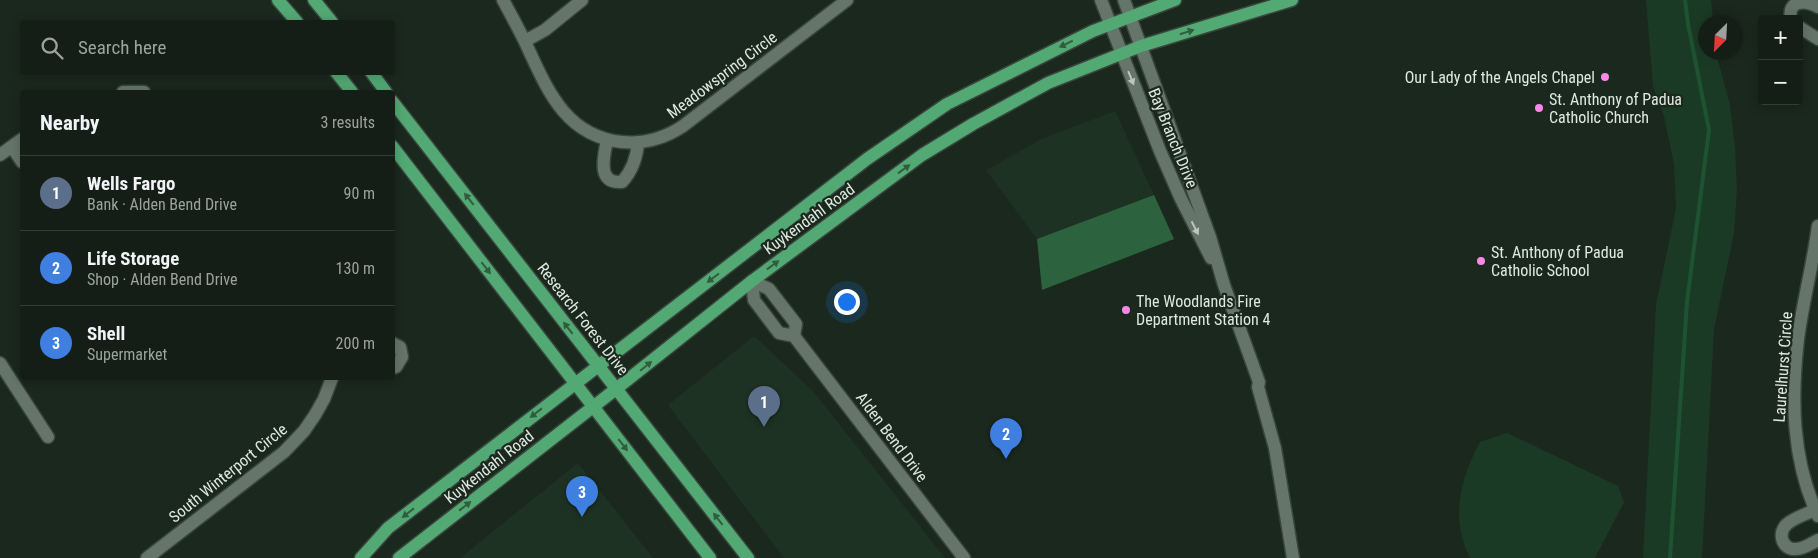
<!DOCTYPE html>
<meta charset="utf-8">
<style>
:root{--surface:#141e16;--page:#1d271f;--text:#f1f3f6;--muted:#9da2a1;--line:#333c35;--accent:#0f766e}
body{margin:0;font-family:"Roboto Condensed",sans-serif;background:var(--page);color:var(--text)}
.controls{position:absolute;right:15px;top:15px;display:grid;overflow:hidden;border-radius:5px;box-shadow:0 2px 12px #0003}
.controls button{width:45px;height:45px;display:grid;place-items:center;padding:0;border:0;border-bottom:1px solid var(--line);background:var(--surface);color:var(--text);font:25px sans-serif}
.compass{position:absolute;left:1698px;top:15px;width:45px;height:45px;border-radius:50%;background:var(--surface);box-shadow:0 2px 12px #0003;rotate:204deg}
.you{position:absolute;left:846px;top:301px;width:18px;height:18px;margin:-12px;border:4px solid #fff;border-radius:50%;background:#1a73e8;box-shadow:0 0 0 8px #1a73e833}
.badge{display:grid;place-items:center;width:32px;height:32px;border-radius:50%;background:var(--accent);color:#fff;font-size:16px;font-weight:700}
.pin{position:absolute;translate:-50% -41px;filter:drop-shadow(0 1px 2px #0008)}
.pin::after{content:'';position:absolute;top:26px;width:18px;height:15px;background:inherit;clip-path:polygon(0 0,100% 0,50% 100%)}
.list{margin:0;padding:0;list-style:none}
h2{display:flex;justify-content:space-between;align-items:center;height:65px;margin:0;padding:0 20px;font-size:21px}
h2 small{font-size:16px;font-weight:400;color:var(--muted)}
.list li{display:grid;grid-template-columns:32px 1fr auto;gap:15px;align-items:center;box-sizing:border-box;height:75px;padding:0 20px;border-top:1px solid var(--line)}
.list b{display:block;font-size:19px;white-space:nowrap}
.list p{margin:0;font-size:16px;white-space:nowrap;color:var(--muted)}
.list em{font-size:16px;font-style:normal;color:var(--muted)}
.icon{flex:none;width:28px;height:28px;fill:none;stroke:currentColor;stroke-width:2;stroke-linecap:round;stroke-linejoin:round}
.map{position:relative;flex:none;width:1818px;height:558px;overflow:hidden}
.search{position:absolute;background:var(--surface);box-shadow:0 2px 12px #0003;left:20px;top:20px;width:375px;height:55px;display:flex;align-items:center;gap:12px;box-sizing:border-box;padding:0 18px;border-radius:5px;color:var(--muted);font-size:19px}
.panel{position:absolute;background:var(--surface);box-shadow:0 2px 12px #0003;left:20px;top:90px;width:375px;height:290px;border-radius:5px}
.map>svg:first-child{display:block}
</style>
<div class="map">
<svg width="1818" height="558" viewBox="0 0 1818 558">
<rect width="100%" height="100%" fill="#1b281e"/>
<g fill="#1e3224">
<path d="M1115,111L1154,195L1037,239L986,170L1042,139Z"/>
<path d="M754,336L813,391L945,558H784L668,405Z"/>
<path d="M578,463L653,558H460Z"/>
</g>
<g fill="#1b3a25">
<path d="M1646,0H1711L1713,22H1706V52L1716,53L1730,105L1735,148L1737,189L1734,233L1714,329L1702,558H1643L1656,305L1676,208L1674,164L1664,116L1653,86Z"/>
<path d="M1507,433L1618,486L1624,502L1595,558H1470C1450,518 1460,479 1480,442Z"/>
</g>
<path fill="#2d623f" d="M1154,195L1174,239L1042,290L1037,239Z"/>
<g fill="none" stroke-linecap="round" stroke-linejoin="round">
<path stroke="#1d5331" stroke-width="4" d="M1670,558L1687,302L1709,130L1688,24L1685,0"/>
<defs>
<g id="minor">
<path d="M503,0C511,15 519,29 526,44C547,89 565,136 622,142C644,144 665,138 683,126L847,0"/>
<path d="M1101,0L1160,151L1181,199L1211,258"/>
<path d="M1124,0L1210,237L1224,285L1259,382L1258,387L1275,448L1293,558"/>
<path d="M1791,19C1787,0 1805,0 1818,7"/>
<path d="M1799,27L1818,39"/>
<path d="M525,41L545,30L582,0"/>
<path d="M123,92H144"/>
<path d="M607,140C604,156 596,184 622,182C632,171 637,157 638,142"/>
<path d="M12,147L22,162"/>
<path d="M0,155L22,139"/>
<path d="M1818,226C1813,264 1803,301 1798,339C1791,400 1792,460 1818,516"/>
<path d="M752,281L754,300L779,333L794,336L964,558"/>
<path d="M752,281L769,289L796,324L794,336"/>
<path d="M392,343L400,347L402,357L396,367L392,368"/>
<path d="M0,363L48,437"/>
<path d="M1815,510C1806,514 1794,518 1787,524C1777,533 1782,550 1796,549C1804,549 1812,543 1818,540"/>
<path d="M147,558L284,452L304,431L315,415L324,399L332,378"/>
</g>
<g id="major">
<path d="M278,0L297,22"/>
<path d="M314,0L332,22"/>
<path d="M336,72L352,92"/>
<path d="M371,72L386,92"/>
<path d="M392,101L748,558"/>
<path d="M392,146L710,558"/>
<path d="M361,558L388,528L867,159L947,104L1093,31L1175,0"/>
<path d="M399,558L616,389L752,281L922,155L973,124L1048,83L1141,46L1292,0"/>
</g>
</defs>
<use href="#minor" stroke="#39453c" stroke-width="15"/>
<use href="#major" stroke="#39453c" stroke-width="15"/>
<use href="#minor" stroke="#667569" stroke-width="12"/>
<use href="#major" stroke="#52a973" stroke-width="12"/>
</g>
<defs><path id="oneway-solid" d="M-6-.8H1V-3.2L6.5 0L1 3.2V.8H-6Z" transform="scale(1.25)"/></defs>
<g fill="#315c40">
<use href="#oneway-solid" transform="translate(1187 32) rotate(-17)"/>
<use href="#oneway-solid" transform="translate(1066 44) rotate(154)"/>
<use href="#oneway-solid" transform="translate(904 169) rotate(-36)"/>
<use href="#oneway-solid" transform="translate(469 199) rotate(-128)"/>
<use href="#oneway-solid" transform="translate(773 265) rotate(-36)"/>
<use href="#oneway-solid" transform="translate(486 268) rotate(52)"/>
<use href="#oneway-solid" transform="translate(713 278) rotate(143)"/>
<use href="#oneway-solid" transform="translate(568 328) rotate(-128)"/>
<use href="#oneway-solid" transform="translate(646 366) rotate(-39)"/>
<use href="#oneway-solid" transform="translate(536 413) rotate(142)"/>
<use href="#oneway-solid" transform="translate(623 445) rotate(52)"/>
<use href="#oneway-solid" transform="translate(465 506) rotate(-38)"/>
<use href="#oneway-solid" transform="translate(408 513) rotate(142)"/>
<use href="#oneway-solid" transform="translate(718 519) rotate(-128)"/>
</g>
<g fill="#bbc6bd">
<use href="#oneway-solid" transform="translate(1131 78) rotate(68)"/>
<use href="#oneway-solid" transform="translate(1195 228) rotate(63)"/>
</g>
<g fill="#f987e8" stroke="#1b281e" stroke-width="2">
<circle cx="1605" cy="77" r="5"/>
<circle cx="1539" cy="108" r="5"/>
<circle cx="1481" cy="261" r="5"/>
<circle cx="1126" cy="310" r="5"/>
</g>
<g text-anchor="middle" dominant-baseline="central" stroke-width="4.5" stroke-linejoin="round" paint-order="stroke">
<g font-size="16" fill="#dfe8e1" stroke="#1b281e">
<text transform="translate(722 75) rotate(-37)">Meadowspring Circle</text>
<text transform="translate(1173 138) rotate(68)">Bay Branch Drive</text>
<text transform="translate(809 219) rotate(-36)">Kuykendahl Road</text>
<text transform="translate(583 319) rotate(52)">Research Forest Drive</text>
<text transform="translate(1783 367) rotate(-86)">Laurelhurst Circle</text>
<text transform="translate(892 437) rotate(53)">Alden Bend Drive</text>
<text transform="translate(489 467) rotate(-38)">Kuykendahl Road</text>
<text transform="translate(228 473) rotate(-39)">South Winterport Circle</text>
</g>
<g font-size="16" fill="#dfe8e1" stroke="#1b281e" text-anchor="start">
<text x="1595" y="77" text-anchor="end">Our Lady of the Angels Chapel</text>
<text x="1549" y="99">St. Anthony of Padua<tspan x="1549" dy="18">Catholic Church</tspan></text>
<text x="1491" y="252">St. Anthony of Padua<tspan x="1491" dy="18">Catholic School</tspan></text>
<text x="1136" y="301">The Woodlands Fire<tspan x="1136" dy="18">Department Station 4</tspan></text>
</g>
</g>
</svg>
<div class="controls">
<button>+</button>
<button>−</button>
</div>
<svg class="compass" viewBox="-18 -18 36 36"><path d="M0-13l5 13h-10z" fill="#e53935"/><path d="M0 13l5-13h-10z" fill="#9da2a1"/></svg>
<div class="you"></div>
<div class="pin badge" style="left:764px;top:427px;background:#5c6f8a">1</div>
<div class="pin badge" style="left:1006px;top:459px;background:#3f7fe0">2</div>
<div class="pin badge" style="left:582px;top:517px;background:#3f7fe0">3</div>
<div class="search"><svg class="icon" aria-label="search" viewBox="0 0 24 24"><circle cx="10" cy="10" r="6"/><path d="M15 15l6 6"/></svg>Search here</div>
<section class="panel">
<h2>Nearby<small>3 results</small></h2>
<ul class="list">
<li><span class="badge" style="background:#5c6f8a">1</span><div><b>Wells Fargo</b><p>Bank · Alden Bend Drive</p></div><em>90 m</em></li>
<li><span class="badge" style="background:#3f7fe0">2</span><div><b>Life Storage</b><p>Shop · Alden Bend Drive</p></div><em>130 m</em></li>
<li><span class="badge" style="background:#3f7fe0">3</span><div><b>Shell</b><p>Supermarket</p></div><em>200 m</em></li>
</ul>
</section>
</div>
